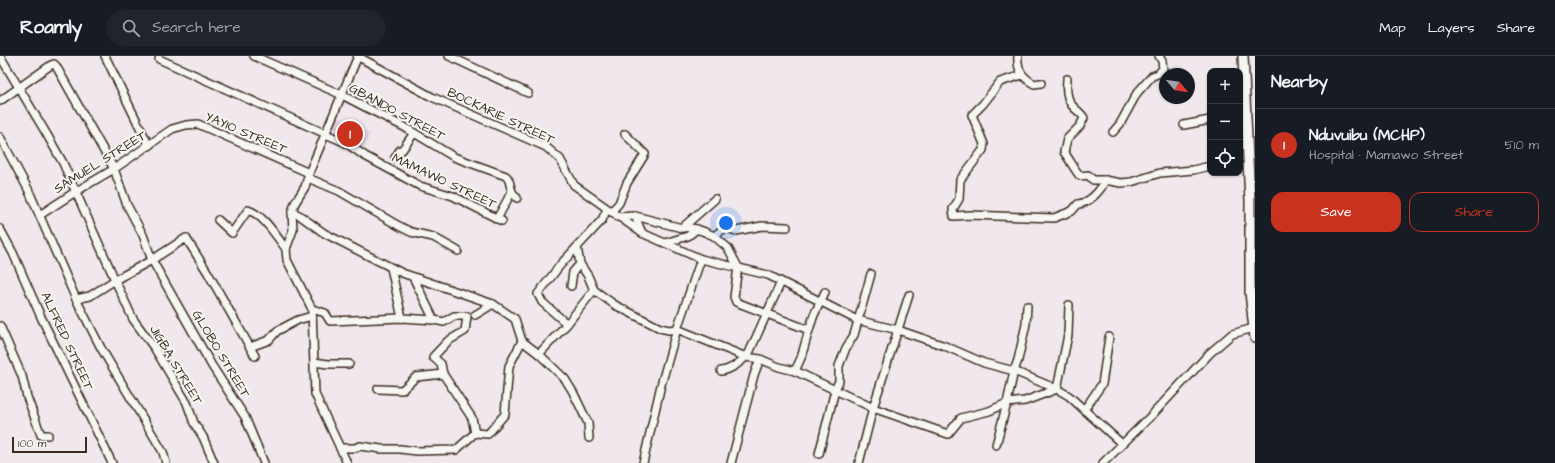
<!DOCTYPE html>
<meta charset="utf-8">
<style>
:root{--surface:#171b24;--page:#20242c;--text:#f1f3f6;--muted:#9ea1a6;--line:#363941;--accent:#c8321e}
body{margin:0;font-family:"Architects Daughter",sans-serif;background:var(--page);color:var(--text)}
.controls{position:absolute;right:12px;top:12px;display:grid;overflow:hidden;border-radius:8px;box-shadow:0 1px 3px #0004}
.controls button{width:36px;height:36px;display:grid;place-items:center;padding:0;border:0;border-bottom:1px solid var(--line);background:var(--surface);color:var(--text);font:20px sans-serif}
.compass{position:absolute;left:1159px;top:12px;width:36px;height:36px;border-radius:50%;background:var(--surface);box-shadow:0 1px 3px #0004;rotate:119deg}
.scale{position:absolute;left:12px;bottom:10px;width:75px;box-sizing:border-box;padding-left:4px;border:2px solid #3b2a1e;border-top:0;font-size:11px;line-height:14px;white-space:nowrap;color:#3b2a1e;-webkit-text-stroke:3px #f6f6f2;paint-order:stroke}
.you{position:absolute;left:726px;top:167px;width:14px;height:14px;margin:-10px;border:3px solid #fff;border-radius:50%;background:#1a73e8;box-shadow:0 0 0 6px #1a73e833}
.badge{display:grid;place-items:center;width:26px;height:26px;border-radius:50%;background:var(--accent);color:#fff;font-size:13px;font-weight:700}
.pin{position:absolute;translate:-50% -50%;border:2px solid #fff;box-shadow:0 1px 4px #0006}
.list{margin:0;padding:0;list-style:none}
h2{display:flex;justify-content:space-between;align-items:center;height:52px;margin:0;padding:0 16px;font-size:17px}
h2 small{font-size:13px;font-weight:400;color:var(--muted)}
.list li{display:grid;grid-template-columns:26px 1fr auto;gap:12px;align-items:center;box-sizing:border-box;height:72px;padding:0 16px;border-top:1px solid var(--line)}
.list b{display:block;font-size:15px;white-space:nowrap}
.list p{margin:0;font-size:13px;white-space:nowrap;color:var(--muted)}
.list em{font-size:13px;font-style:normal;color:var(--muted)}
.actions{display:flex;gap:8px;padding:12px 16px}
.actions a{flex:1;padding:9px 0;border:1px solid var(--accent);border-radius:12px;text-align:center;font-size:14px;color:var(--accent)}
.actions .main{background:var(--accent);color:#fff}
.icon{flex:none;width:22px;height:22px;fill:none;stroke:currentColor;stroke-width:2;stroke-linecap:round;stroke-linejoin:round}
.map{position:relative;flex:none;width:1255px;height:407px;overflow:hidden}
header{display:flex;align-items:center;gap:24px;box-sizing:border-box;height:56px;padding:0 20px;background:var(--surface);border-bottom:1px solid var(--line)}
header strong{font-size:19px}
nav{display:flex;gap:22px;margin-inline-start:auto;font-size:14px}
.search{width:280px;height:36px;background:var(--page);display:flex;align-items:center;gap:10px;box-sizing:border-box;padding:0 14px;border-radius:22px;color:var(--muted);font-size:15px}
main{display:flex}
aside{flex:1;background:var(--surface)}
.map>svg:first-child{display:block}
</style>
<header>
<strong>Roamly</strong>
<div class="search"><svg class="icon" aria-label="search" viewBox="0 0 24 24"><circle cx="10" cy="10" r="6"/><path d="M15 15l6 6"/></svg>Search here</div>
<nav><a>Map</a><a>Layers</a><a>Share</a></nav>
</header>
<main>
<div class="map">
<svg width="1255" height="407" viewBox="0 0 1255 407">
<rect width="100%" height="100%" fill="#f0e8ed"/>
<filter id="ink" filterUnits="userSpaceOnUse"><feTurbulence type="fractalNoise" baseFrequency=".025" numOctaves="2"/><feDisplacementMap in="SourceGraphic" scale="8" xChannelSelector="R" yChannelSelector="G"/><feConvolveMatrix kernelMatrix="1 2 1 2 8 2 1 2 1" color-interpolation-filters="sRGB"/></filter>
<g filter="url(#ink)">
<path fill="#e8d7e7" d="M337,61L370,78L362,94L329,77Z"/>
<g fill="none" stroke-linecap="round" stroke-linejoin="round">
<defs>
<g id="minor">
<path d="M0,0L46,77L63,107L115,224L90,240L76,243L101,292L163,396L166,407"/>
<path d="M105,0L149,90"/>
<path d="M254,0L342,39L406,72L454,101L506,120C513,127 507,133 517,142"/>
<path d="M357,0L432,41L546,91L560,103L574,129L642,177L635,160"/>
<path d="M449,0L528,37"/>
<path d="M1018,0C1017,14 1022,21 1034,28L1041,27"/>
<path d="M159,3L346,87L365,100L420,130L453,140L502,165"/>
<path d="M1022,19L1000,26L983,48L972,59L984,88L983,94L960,124L959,143L953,153L954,160L971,159L1054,162L1072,155L1078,148C1089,147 1101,135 1105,124L1121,127L1131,126L1160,117L1193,114L1210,110"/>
<path d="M1067,23C1066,31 1066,40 1071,48C1074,53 1081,56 1084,62L1080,70L1067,83L1064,96C1070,104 1074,113 1080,120L1088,119L1093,124H1105"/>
<path d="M0,45L51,9L54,8L56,10L114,113L127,149L143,179L152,204L212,310L245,361L264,407"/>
<path d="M1184,69L1210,64"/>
<path d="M1113,76L1120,68L1137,37L1152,20L1158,18L1163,13L1162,5L1159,0"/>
<path d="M0,81L28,133L76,243"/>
<path d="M395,102L400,94H402L414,77"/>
<path d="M308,122L339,135L399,170L411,176L433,181L458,195"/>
<path d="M607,153L602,164L577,191L580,208L588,220L594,234L615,249L660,272L669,274L677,273L661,329L643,407"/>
<path d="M292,156L299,159L324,177L402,217L493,248L515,263L522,285L539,298L565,323L573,336L588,367L589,382"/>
<path d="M611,156L619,147L627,127L645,98L625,78"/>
<path d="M40,159L75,136L114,113L172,73L186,69L198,68L309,117"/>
<path d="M618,161L635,160L682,172C693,170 705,176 714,180L722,174L727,172L736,175L762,170L787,171"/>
<path d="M497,163L511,137"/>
<path d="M218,164L232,177L248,154C264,159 276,180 286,193"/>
<path d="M682,172L715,143"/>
<path d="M0,173L13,197L41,261L112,407"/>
<path d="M642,177L701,203L768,219L857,264L898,274L945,290L984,307L1014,315L1057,333L1069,340L1122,388"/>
<path d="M714,180L728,192L738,211L734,241L736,246L809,274L814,259L825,236"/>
<path d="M665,187L688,180L697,173"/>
<path d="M701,203L677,273L746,301L760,303"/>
<path d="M391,212L402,262"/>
<path d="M413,221L434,264L444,266L454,260H467L465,275L448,285L433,301L441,308L443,318L472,362L475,377"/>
<path d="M571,230L573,216L580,208"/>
<path d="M312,253L325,257L330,265L402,262L434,264"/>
<path d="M475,259L493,248"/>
<path d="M567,268L542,246L538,238L561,208L577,191"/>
<path d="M0,270L22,320L27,341L41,379H48"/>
<path d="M250,291L269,284L277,275L298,264L312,260"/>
<path d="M539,298L567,268L594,234"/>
<path d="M314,306L328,308H349"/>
<path d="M721,315C731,314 743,305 749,297L781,226"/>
<path d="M795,315L873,352L948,378L961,362L989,355L1007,347L1025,345L1057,333L1068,279L1069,249"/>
<path d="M378,333L402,334L416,321L443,318"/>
<path d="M1084,354L1102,328L1109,281"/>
<path d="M996,389L1007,347L1014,315L1018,304L1026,268L1027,250"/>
<path d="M340,392H355L360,390L381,393H400L417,395L456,394L475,377L488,378L505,358L509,310L522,285"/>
<path d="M819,398L835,334L839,325V310L846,292L854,279L871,218"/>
<path d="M214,407L203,381L194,367L187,347L155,293L133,263L115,224L152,204L186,182L208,217L255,300"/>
<path d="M347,407L315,338L312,253L287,204L286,193L293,174L292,156L295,147L305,131L309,117L358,0"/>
<path d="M731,407L754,319L760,303L779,311L795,315L801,302L809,274"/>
<path d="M859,407L873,352L909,239"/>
<path d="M1103,407L1152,359L1210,297L1232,278L1254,272"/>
</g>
<path id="major" d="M1243,0L1250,145V236L1255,282"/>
</defs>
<use href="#minor" stroke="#3b2a1e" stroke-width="10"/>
<use href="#major" stroke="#3b2a1e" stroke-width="12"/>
<use href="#minor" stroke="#f6f6f2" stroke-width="7"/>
<use href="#major" stroke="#f6f6f2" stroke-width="9"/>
</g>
</g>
<g text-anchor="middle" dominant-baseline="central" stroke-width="4" stroke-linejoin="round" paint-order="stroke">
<g font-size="13" fill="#3b2a1e" stroke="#f6f6f2">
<text transform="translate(397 56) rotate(28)">GBANDO STREET</text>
<text transform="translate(501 60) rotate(25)">BOCKARIE STREET</text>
<text transform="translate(246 77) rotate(23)">YAYIO STREET</text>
<text transform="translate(100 106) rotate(-32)">SAMUEL STREET</text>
<text transform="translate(444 125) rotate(25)">MAMAWO STREET</text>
<text transform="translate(67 285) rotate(65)">ALFRED STREET</text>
<text transform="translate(221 298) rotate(59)">GLOBO STREET</text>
<text transform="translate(176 309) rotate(59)">JIGBA STREET</text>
</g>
</g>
</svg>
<div class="controls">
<button>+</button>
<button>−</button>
<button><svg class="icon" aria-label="locate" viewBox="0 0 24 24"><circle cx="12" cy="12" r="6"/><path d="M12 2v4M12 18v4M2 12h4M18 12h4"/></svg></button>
</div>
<svg class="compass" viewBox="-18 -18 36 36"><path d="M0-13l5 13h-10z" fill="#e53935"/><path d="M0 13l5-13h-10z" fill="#9ea1a6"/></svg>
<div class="scale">100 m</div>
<div class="you"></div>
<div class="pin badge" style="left:350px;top:78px">1</div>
</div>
<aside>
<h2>Nearby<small></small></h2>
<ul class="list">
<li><span class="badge">1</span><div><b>Nduvuibu (MCHP)</b><p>Hospital · Mamawo Street</p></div><em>510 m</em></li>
</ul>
<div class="actions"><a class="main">Save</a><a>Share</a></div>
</aside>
</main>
